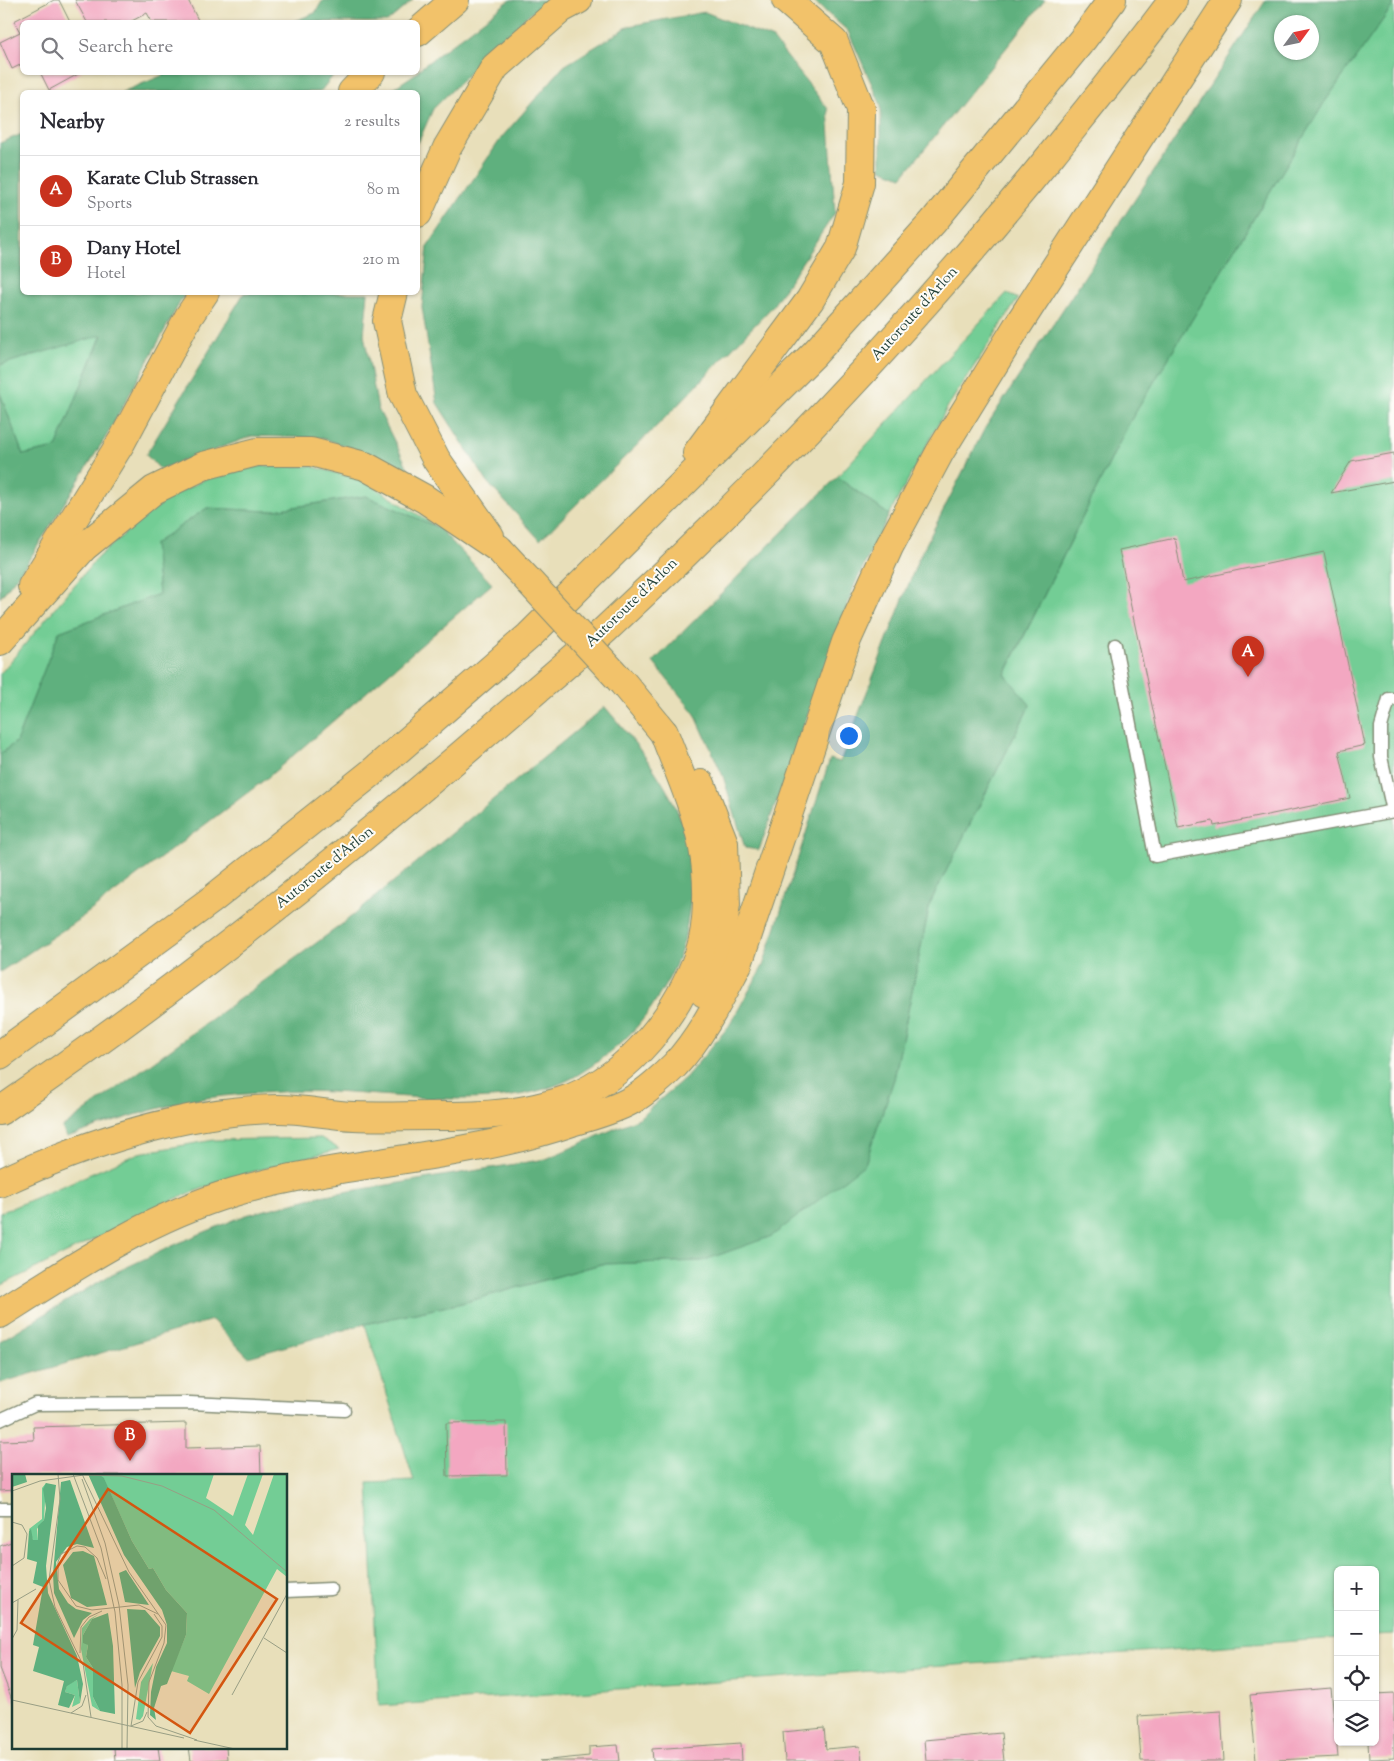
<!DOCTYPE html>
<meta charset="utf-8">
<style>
:root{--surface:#fff;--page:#f7f7f7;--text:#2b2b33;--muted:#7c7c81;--line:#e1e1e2;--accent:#c8321e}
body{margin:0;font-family:"Sorts Mill Goudy",serif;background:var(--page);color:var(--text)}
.controls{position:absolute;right:15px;bottom:15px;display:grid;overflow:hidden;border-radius:8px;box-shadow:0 1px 4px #0004}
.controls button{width:45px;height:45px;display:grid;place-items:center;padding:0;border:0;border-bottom:1px solid var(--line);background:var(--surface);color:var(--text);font:25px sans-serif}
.compass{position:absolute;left:1274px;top:15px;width:45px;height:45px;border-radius:50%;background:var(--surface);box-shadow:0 1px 4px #0004;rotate:57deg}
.you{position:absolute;left:848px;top:735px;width:18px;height:18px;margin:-12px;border:4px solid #fff;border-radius:50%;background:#1a73e8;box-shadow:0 0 0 8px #1a73e833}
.badge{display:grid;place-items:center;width:32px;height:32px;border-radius:50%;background:var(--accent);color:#fff;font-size:16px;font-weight:700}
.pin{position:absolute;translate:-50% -41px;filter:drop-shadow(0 1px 2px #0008)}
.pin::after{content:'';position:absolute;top:26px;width:18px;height:15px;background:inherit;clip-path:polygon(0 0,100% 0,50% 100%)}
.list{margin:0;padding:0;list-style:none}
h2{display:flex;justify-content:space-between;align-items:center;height:65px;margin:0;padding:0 20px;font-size:21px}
h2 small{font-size:16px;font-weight:400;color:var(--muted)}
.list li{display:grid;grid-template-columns:32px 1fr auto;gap:15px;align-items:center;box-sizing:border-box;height:70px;padding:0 20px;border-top:1px solid var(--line)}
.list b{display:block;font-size:19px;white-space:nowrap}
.list p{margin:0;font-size:16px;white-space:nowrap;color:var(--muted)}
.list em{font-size:16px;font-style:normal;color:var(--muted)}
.icon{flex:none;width:28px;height:28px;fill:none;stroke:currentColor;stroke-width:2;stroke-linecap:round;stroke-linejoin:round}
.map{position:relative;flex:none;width:1394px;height:1761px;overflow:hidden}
.search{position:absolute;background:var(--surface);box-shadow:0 1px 4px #0004;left:20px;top:20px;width:400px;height:55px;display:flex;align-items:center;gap:12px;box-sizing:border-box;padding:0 18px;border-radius:8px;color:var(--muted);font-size:19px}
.panel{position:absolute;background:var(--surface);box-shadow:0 1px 4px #0004;left:20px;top:90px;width:400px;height:205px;border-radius:8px}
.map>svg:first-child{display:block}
</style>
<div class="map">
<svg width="1394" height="1761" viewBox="0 0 1394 1761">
<rect width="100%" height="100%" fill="#fdfcf7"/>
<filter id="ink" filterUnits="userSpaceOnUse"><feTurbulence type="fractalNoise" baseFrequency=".02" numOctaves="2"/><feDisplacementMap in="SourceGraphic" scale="10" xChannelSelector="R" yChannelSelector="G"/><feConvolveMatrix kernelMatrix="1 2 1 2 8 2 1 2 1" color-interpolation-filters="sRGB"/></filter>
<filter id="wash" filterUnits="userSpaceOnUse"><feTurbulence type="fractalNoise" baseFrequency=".0096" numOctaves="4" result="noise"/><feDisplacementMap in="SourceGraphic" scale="20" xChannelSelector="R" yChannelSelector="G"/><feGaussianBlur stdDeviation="1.12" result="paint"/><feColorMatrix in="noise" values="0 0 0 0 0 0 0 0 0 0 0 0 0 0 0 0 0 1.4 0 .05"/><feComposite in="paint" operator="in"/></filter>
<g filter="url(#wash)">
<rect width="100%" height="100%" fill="#e8dfba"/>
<g fill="#73cd95" stroke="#498564">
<path d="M1394,4V1634L1375,1635V1570H1338V1638L379,1706L368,1483L414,1481L365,1324L466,1302L601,1264L702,1261L865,1164L894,1079L930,903L1030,705L1005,675L1129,423L1324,103Z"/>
<path d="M1007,293L1018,299L948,406L889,515L837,477Z"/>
<path d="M102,334L56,448L23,455L0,393V365Z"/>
<path d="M260,466H310L363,480L439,528L366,496L268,511L207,508L154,544L159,594L59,632L16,742L0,754V674L98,557L162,501L207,478Z"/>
<path d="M321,1138L339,1149L233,1177L177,1198L0,1286V1213L139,1153L214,1140Z"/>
</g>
<g fill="#5eb07e" stroke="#3e7659" fill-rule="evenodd">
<path d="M323,0H413L387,22H292L315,13Z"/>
<path d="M510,0H553L528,15L433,109L418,143V92H388L418,72V70Z"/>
<path d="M812,0H1045L902,177L881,169V105L848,31Z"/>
<path d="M1266,0H1394V4L1324,103L1129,423L1005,674L1030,705L930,903L894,1079L865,1164L772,1236L702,1261L601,1264L466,1302L365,1324L248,1357L212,1320L0,1383V1341L112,1274L183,1241L246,1215L320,1196L546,1159L639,1118L686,1077L729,1026L763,966L830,759L840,762L918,560L985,428ZM1282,22H1312V52H1282Z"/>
<path d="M705,12L773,39L828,109L835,213L772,307L672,411L540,540L488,483L437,403L422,307L428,246L502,137L564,66L629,26Z"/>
<path d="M171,72H335V73L320,92H122Z"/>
<path d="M22,134V292L185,293L109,432L27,563L0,598V393L23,455L56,448L102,335L0,365V143Z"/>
<path d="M244,293H368L364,335L378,409L408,468L322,438L252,436L161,470L146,455Z"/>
<path d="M837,477L889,515L855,584L759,850L745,848L723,776L695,714L653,662Z"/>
<path d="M366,496L439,528L492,584L267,778L78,920L0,972V754L16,742L59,632L159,594L154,544L207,508L268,511Z"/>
<path d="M605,707C640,748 675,791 690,845C696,868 690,906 686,930C682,959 666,985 651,1008C635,1032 616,1049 593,1065C585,1070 577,1076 568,1080C491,1118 364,1086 278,1092C254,1093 229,1095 206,1098C158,1106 112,1122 67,1137L62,1128L341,925Z"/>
</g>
<g id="blocks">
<g fill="#f3a7c1">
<path d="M54,0H59L70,22H22V64L12,69L0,42L20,32L14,21Z"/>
<path d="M75,0H188L199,22H152L147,13L130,22H87Z"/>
<path d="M40,72H82L49,90Z"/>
<path d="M1394,453V481L1331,493L1351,461Z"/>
<path d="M1175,538L1183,582L1324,552L1365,745L1339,751L1350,798L1214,826L1213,821L1178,828L1119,550Z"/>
<path d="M506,1422L507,1475L447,1476L446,1423Z"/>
<path d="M186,1423V1448L260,1446L261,1475H14V1490L0,1491V1441L34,1440L33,1427Z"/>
<path d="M14,1541V1705L0,1668V1546Z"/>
<path d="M1331,1688L1338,1757L1256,1761L1250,1695Z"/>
<path d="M1394,1693V1758L1369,1759L1368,1742H1375V1694Z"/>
<path d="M1221,1711L1224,1761H1141L1138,1716Z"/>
<path d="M824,1728L826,1749L860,1746L862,1761H785L783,1732Z"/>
<path d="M1001,1733L1004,1761H926L924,1740Z"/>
<path d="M741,1743L742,1761H653L652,1749Z"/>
<path d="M618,1745L620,1761H540L589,1756V1747Z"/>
<path d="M114,1747H158L160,1761H115Z"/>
<path d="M189,1747H226L227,1759L191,1761Z"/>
</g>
</g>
</g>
<g filter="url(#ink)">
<use href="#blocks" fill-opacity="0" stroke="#848e77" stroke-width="1"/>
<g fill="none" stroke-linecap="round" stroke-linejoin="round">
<defs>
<g id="service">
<path d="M1115,645L1155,856L1394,811"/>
<path d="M1393,811L1381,757V727L1389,699H1394"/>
<path d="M0,1420L35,1404L190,1403L344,1410"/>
<path d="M0,1509H14"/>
<path d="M286,1591L331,1589"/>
</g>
<g id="motorway">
<path d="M418,32L455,0"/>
<path d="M352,92L371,72"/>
<path d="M418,213L447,148L495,67L561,9L578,0"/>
<path d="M394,292L387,321L403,395L436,459L490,536"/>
<path d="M697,453L810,300L841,248L860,183L861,109L834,42L786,0"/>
<path d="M32,586L122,441L189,316L205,292"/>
<path d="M0,641L84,547L154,490L203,466L257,452H311L365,466L425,499L499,549"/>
<path d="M701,784L724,843L726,904L719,958L704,993"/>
<path d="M0,1055L210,901L370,774L529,636L814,354L933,222L1083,39L1112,0"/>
<path d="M0,1111C168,996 329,869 483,736C524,700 566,666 606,629C765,481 915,323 1052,154C1093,103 1134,53 1173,0"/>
<path d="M0,1183C84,1144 185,1110 278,1109C303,1109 329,1115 354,1116C379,1117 405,1116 430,1116C462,1116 495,1116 526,1110C541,1107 557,1103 571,1098C631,1073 677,1015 699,954C709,925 709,879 703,848C696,809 678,770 664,733"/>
<path d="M0,1314C74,1267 149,1217 234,1192C345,1160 463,1160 572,1122C591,1116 615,1110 632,1100C645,1093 665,1075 675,1065C702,1036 720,998 738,964L846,642L889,547L940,452L1018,325L1228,0"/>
</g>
</defs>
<use href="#service" stroke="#848e77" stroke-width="15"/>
<use href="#motorway" stroke="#848e77" stroke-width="30"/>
<use href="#service" stroke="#fff" stroke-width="12"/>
<use href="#motorway" stroke="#f2c26a" stroke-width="28"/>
<defs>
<path id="motorway-bridge" d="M499,549L623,683L664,733"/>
</defs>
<use href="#motorway-bridge" stroke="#848e77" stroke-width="30" stroke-linecap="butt"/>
<use href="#motorway-bridge" stroke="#f2c26a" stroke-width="28"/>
</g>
</g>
<g text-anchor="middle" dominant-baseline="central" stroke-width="4" stroke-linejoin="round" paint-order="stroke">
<g font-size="15" fill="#1f3d34" stroke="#fdfcf7">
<text transform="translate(915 314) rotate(-48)">Autoroute d'Arlon</text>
<text transform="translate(632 603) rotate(-44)">Autoroute d'Arlon</text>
<text transform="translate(325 868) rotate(-39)">Autoroute d'Arlon</text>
</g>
</g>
<g transform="translate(12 1474)">
<rect width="275" height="275" fill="#e8dfba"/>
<path d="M87,0H202L194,24L221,42L236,0H251L233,51L241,61L262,0H275V103L265,95L197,220L175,207L177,202L159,197L174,161L175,139L154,116L141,94L137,95L120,67L92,5ZM34,9L32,46L25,55L26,66H21L17,55L30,45V14ZM87,140L80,145L71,161L76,171L74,183L81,194V223L88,237L80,232L69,175L70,154L78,145ZM141,189L131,242L128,246L124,245L129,208ZM65,206L68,229L60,233L63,221L53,218L55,211Z" fill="#73cd95"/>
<path d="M0,0H13L15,8L0,13ZM76,0H87L92,4L120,67L137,95L141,94L154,116L175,139L174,161L155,210L149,212L142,234L144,246L138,241L139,218L144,193L155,169V151L150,136L112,81ZM58,6L82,74L65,70L55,73L44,88L47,115L56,129L64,135L80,139L71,146L62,164L42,119L41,100L49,8ZM34,9L44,11L34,92L36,119L65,182L71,210L68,229L65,206L55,212L53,218L63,221L57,234L46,231L52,207L21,197L27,173L21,171L31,113L21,109L25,88L15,85L17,57L19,55L21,66H26V52L32,46L34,34L31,15ZM71,77L82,82L95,131L75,133L59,124L51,91L61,78ZM114,96L137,131L113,128L107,99ZM115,135L133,136L148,153V162L128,198L123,214ZM96,139L101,172L103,240L88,237L81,223V194L74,183L76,171L71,169V161L80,145Z" fill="#5eb07e"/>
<path fill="none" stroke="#989e84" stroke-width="1" d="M46,0L48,25L37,106L43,133L71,191M61,0L89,74L103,138L110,211V275M70,0L117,98L154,151L152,169L137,208L136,243L144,252L185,266M70,5L93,69L107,131L116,211L115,275M0,17L28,7L72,1L110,2L150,12L202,36L275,98M0,48L10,51L15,60L12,84L0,92M94,105L85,84L73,73L65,72L49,80L46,88V106L64,132L80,136L127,131L146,140M0,129L24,115M252,164L275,179M0,165L5,156L6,126M68,179L69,153L77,143L90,137M71,189L79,243M220,221L275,120M0,226L172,264M59,239L70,232L74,221M119,252L126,208L150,163V152L142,140M119,252L131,247L135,238M182,266L223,275"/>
<path fill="#d45610" fill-opacity="0.15" stroke="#d45610" stroke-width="2.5" d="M96,15L265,125L178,259L9,149Z"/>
<rect width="275" height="275" fill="none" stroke="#1f3d34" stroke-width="2.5"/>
</g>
</svg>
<div class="controls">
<button>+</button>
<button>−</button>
<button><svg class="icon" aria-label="locate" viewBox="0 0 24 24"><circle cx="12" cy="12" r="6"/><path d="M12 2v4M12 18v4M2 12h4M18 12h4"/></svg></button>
<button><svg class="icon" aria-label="layers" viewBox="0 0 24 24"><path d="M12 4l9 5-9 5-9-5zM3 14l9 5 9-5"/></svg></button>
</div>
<svg class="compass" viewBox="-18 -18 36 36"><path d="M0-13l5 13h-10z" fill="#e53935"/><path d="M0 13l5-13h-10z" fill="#7c7c81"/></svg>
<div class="you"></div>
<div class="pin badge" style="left:1248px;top:677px">A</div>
<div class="pin badge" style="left:130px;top:1461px">B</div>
<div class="search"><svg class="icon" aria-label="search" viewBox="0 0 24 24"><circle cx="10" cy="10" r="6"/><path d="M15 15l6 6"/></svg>Search here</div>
<section class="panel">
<h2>Nearby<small>2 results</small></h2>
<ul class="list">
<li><span class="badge">A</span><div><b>Karate Club Strassen</b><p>Sports</p></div><em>80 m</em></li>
<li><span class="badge">B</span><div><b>Dany Hotel</b><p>Hotel</p></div><em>210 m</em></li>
</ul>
</section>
</div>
